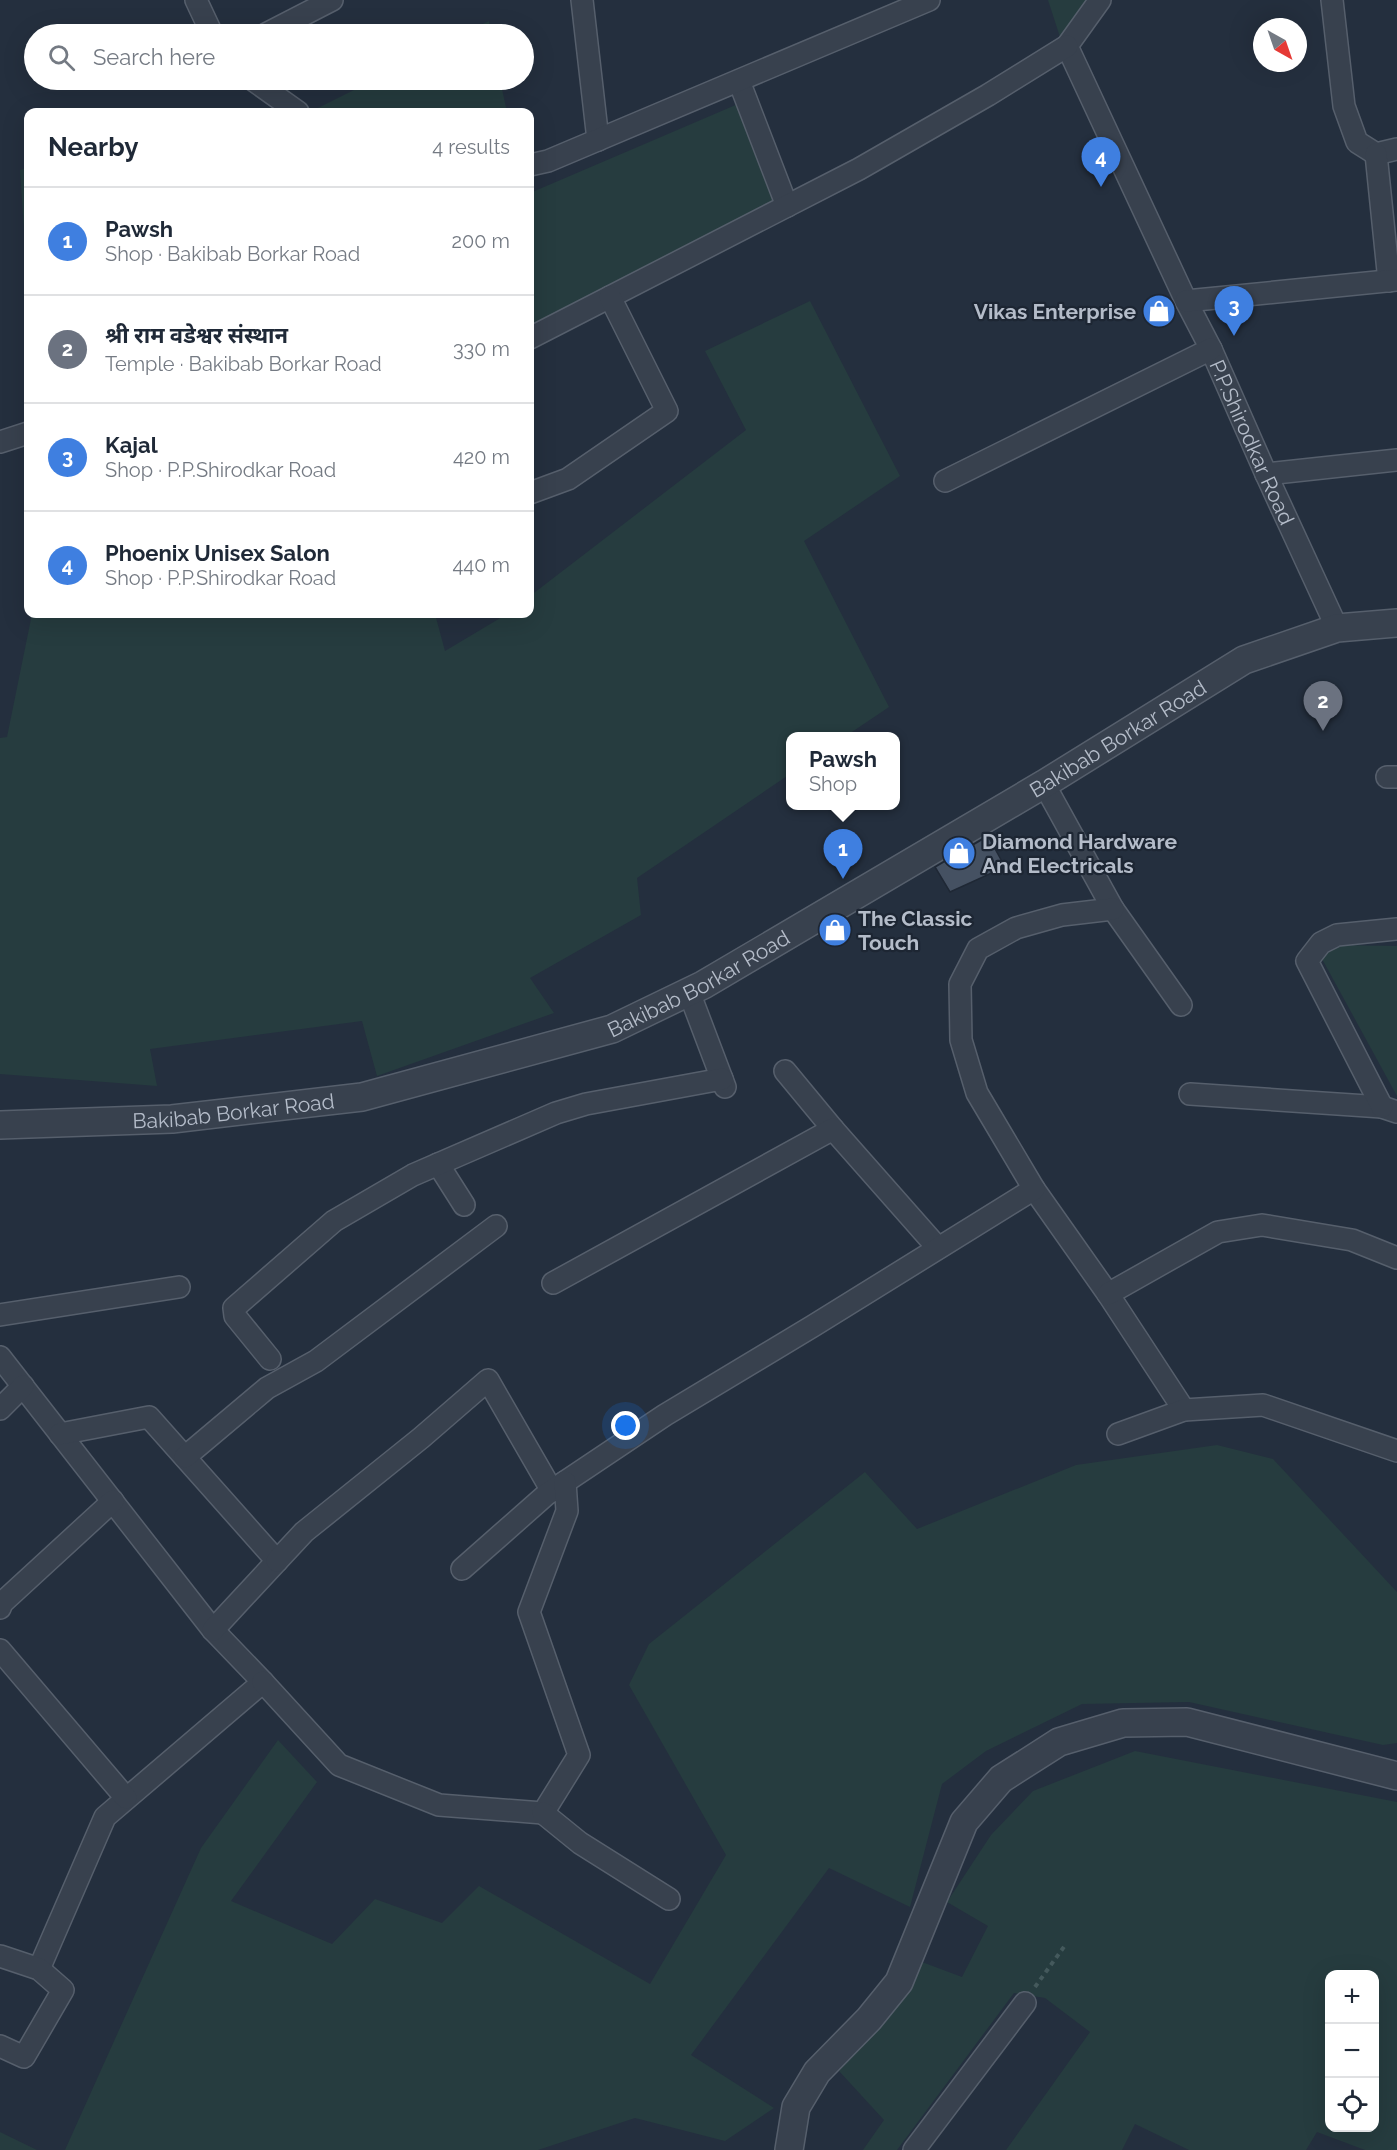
<!DOCTYPE html>
<meta charset="utf-8">
<style>
:root{--surface:#fff;--page:#f6f6f7;--text:#1f2937;--muted:#747a83;--line:#e0e1e3;--accent:#b45309}
body{margin:0;font-family:Raleway,"Noto Sans Devanagari",sans-serif;background:var(--page);color:var(--text)}
.controls{position:absolute;right:18px;bottom:18px;display:grid;overflow:hidden;border-radius:12px;box-shadow:0 6px 24px #0002}
.controls button{width:54px;height:54px;display:grid;place-items:center;padding:0;border:0;border-bottom:2px solid var(--line);background:var(--surface);color:var(--text);font:30px sans-serif}
.compass{position:absolute;left:1253px;top:18px;width:54px;height:54px;border-radius:50%;background:var(--surface);box-shadow:0 6px 24px #0002;rotate:140deg}
.you{position:absolute;left:626px;top:1426px;width:21px;height:21px;margin:-15px;border:4px solid #fff;border-radius:50%;background:#1a73e8;box-shadow:0 0 0 9px #1a73e833}
.badge{display:grid;place-items:center;width:39px;height:39px;border-radius:50%;background:var(--accent);color:#fff;font-size:20px;font-weight:700}
.pin{position:absolute;translate:-50% -50px;filter:drop-shadow(0 2px 3px #0008)}
.pin::after{content:'';position:absolute;top:32px;width:21px;height:18px;background:inherit;clip-path:polygon(0 0,100% 0,50% 100%)}
.popup{position:absolute;left:786px;top:732px;width:114px;height:78px;box-sizing:border-box;display:grid;place-content:center;border-radius:12px;background:var(--surface);filter:drop-shadow(0 2px 4px #0005);font-size:20px;white-space:nowrap;color:var(--muted)}
.popup b{font-size:22px;color:var(--text)}
.popup::after{content:'';position:absolute;left:50%;top:100%;margin-left:-12px;border:12px solid transparent;border-top-color:var(--surface)}
.list{margin:0;padding:0;list-style:none}
h2{display:flex;justify-content:space-between;align-items:center;height:78px;margin:0;padding:0 24px;font-size:26px}
h2 small{font-size:20px;font-weight:400;color:var(--muted)}
.list li{display:grid;grid-template-columns:39px 1fr auto;gap:18px;align-items:center;box-sizing:border-box;height:108px;padding:0 24px;border-top:2px solid var(--line)}
.list b{display:block;font-size:22px;white-space:nowrap}
.list p{margin:0;font-size:20px;white-space:nowrap;color:var(--muted)}
.list em{font-size:20px;font-style:normal;color:var(--muted)}
.icon{flex:none;width:33px;height:33px;fill:none;stroke:currentColor;stroke-width:2;stroke-linecap:round;stroke-linejoin:round}
.map{position:relative;flex:none;width:1397px;height:2150px;overflow:hidden}
.search{position:absolute;background:var(--surface);box-shadow:0 6px 24px #0002;left:24px;top:24px;width:510px;height:66px;display:flex;align-items:center;gap:15px;box-sizing:border-box;padding:0 21px;border-radius:33px;color:var(--muted);font-size:22px}
.panel{position:absolute;background:var(--surface);box-shadow:0 6px 24px #0002;left:24px;top:108px;width:510px;height:510px;border-radius:12px}
.map>svg:first-child{display:block}
</style>
<div class="map">
<svg width="1397" height="2150" viewBox="0 0 1397 2150">
<rect width="100%" height="100%" fill="#242f3e"/>
<g fill="#263c3f" fill-rule="evenodd">
<path d="M1048,0H1088L1060,37Z"/>
<path d="M489,21L491,34H462Z"/>
<path d="M374,80H500L507,112H328L318,108Z"/>
<path d="M738,104L776,199L530,330V193Z"/>
<path d="M28,168V291L20,170Z"/>
<path d="M810,301L900,476L804,541L889,707L846,736H790V774L637,878L641,915L530,978L554,1013L377,1076L362,1021L150,1049L157,1086L0,1074V738L7,737L32,614H435L445,651L507,614H530V596L746,430L705,351Z"/>
<path d="M1335,945L1397,946V1096L1321,957Z"/>
<path d="M1217,1445L1273,1459L1397,1592V1743L1383,1745L1189,1702L1082,1704L986,1751L942,1784L910,1907L829,1868L691,2055L774,2108L725,2141L635,2118L538,2150H65L201,1848L278,1740L317,1782L231,1901L332,1944L375,1899L442,1923L479,1886L650,1984L726,1855L629,1685L649,1644L865,1472L917,1529L1076,1465Z"/>
<path d="M1135,1751L1397,1802V2150H1365L1317,2132L1306,2150H1189L1135,2124L1122,2150H1006L1090,2032L1045,1998L1014,1993L897,2150H863L884,2120L839,2071L891,2009L922,1962L962,1977L988,1926L947,1902L991,1835L1033,1791ZM1330,1974H1374V2128H1330Z"/>
<path d="M0,2132L37,2150H0Z"/>
</g>
<path fill="#455162" stroke="#1f2835" stroke-width="1.5" d="M988,836L1005,867L950,892L935,867Z"/>
<g fill="none" stroke-linecap="round" stroke-linejoin="round">
<defs>
<g id="minor">
<path d="M196,0L212,34"/>
<path d="M582,0L598,140"/>
<path id="s1" d="M1100,0L1067,46L1186,301L1211,349L1266,474L1337,628"/>
<path d="M1332,0L1344,106L1357,142L1376,154L1397,149"/>
<path d="M266,34L332,0"/>
<path d="M253,80L298,112"/>
<path d="M739,81L787,206"/>
<path d="M1376,154L1389,281"/>
<path d="M530,165L548,161L929,0"/>
<path d="M1186,301L1397,280"/>
<path d="M530,338L859,169L988,95L1067,46"/>
<path d="M0,442L28,433"/>
<path d="M1266,474L1397,460"/>
<path d="M945,481L1211,349"/>
<path d="M530,493L568,479L667,411L610,297"/>
<path d="M1387,777H1397"/>
<path d="M1044,784L1113,909L1181,1005"/>
<path d="M689,992L725,1087"/>
<path d="M785,1071L833,1129"/>
<path d="M1190,1094L1382,1107L1397,1112"/>
<path d="M1382,1107L1307,961L1321,943L1337,935L1397,929"/>
<path d="M438,1164L464,1205"/>
<path d="M1034,1189L1108,1294L1184,1410"/>
<path d="M553,1283L833,1129L938,1248"/>
<path d="M1108,1294L1218,1232L1262,1225L1352,1240L1397,1258"/>
<path d="M0,1315L179,1287"/>
<path d="M0,1357L213,1630L263,1682L105,1817L39,1969"/>
<path d="M270,1359L235,1316L234,1308L334,1221L413,1175L556,1113L586,1104L722,1079"/>
<path d="M0,1409L23,1386"/>
<path d="M60,1434L149,1417L277,1561L213,1630"/>
<path d="M1118,1434L1184,1410L1263,1405L1397,1451"/>
<path d="M185,1457L267,1388L316,1361L496,1226"/>
<path d="M277,1561L304,1532L421,1438L488,1380L552,1491"/>
<path d="M462,1569L547,1494L665,1415L813,1326L1034,1189L977,1093L961,1040L960,984L978,949L1016,928L1062,915L1113,909"/>
<path d="M0,1608L2,1603L113,1501"/>
<path d="M0,1650L126,1798"/>
<path d="M263,1682L339,1765L439,1805L543,1813L579,1755L529,1612L567,1511L565,1482"/>
<path d="M543,1813L580,1843L669,1899"/>
<path d="M0,1956L39,1969L63,1990L24,2057L0,2046"/>
<path d="M914,2150L1025,2003"/>
</g>
<g id="tertiary">
<path id="s2" d="M0,1125L172,1119L362,1097L612,1029L703,985L1044,784L1244,660L1337,628L1397,623"/>
<path d="M789,2150L796,2107L817,2072L869,2019L899,1982L964,1822L1001,1779L1059,1742L1123,1723L1187,1722L1397,1776"/>
</g>
</defs>
<use href="#minor" stroke="#565f6c" stroke-width="24"/>
<use href="#tertiary" stroke="#565f6c" stroke-width="30"/>
<path stroke="#44595c" stroke-width="4" stroke-dasharray="4.5 4.5" stroke-linecap="butt" d="M1035,1987L1066,1944"/>
<use href="#minor" stroke="#38414e" stroke-width="21"/>
<use href="#tertiary" stroke="#38414e" stroke-width="27"/>
</g>
<defs>
<symbol id="shop-disc" viewBox="-11 -11 22 22"><circle r="9.5" fill="#3f7fe0" stroke="#1d2633"/><path d="M-5-2.5h2.3a2.7 3.5 0 0 1 5.4 0H5L5.5 6h-11ZM-1.5-2.5h3a1.5 2.3 0 0 0-3 0Z" fill="#fff"/></symbol>
</defs>
<g fill-rule="evenodd">
<use href="#shop-disc" x="1140" y="292" width="38" height="38"/>
<use href="#shop-disc" x="940" y="834" width="38" height="38"/>
<use href="#shop-disc" x="816" y="911" width="38" height="38"/>
</g>
<g text-anchor="middle" dominant-baseline="central" stroke-width="4.5" stroke-linejoin="round" paint-order="stroke">
<g font-size="21" font-weight="bold" fill="#b4bcc9" stroke="#1d2633" text-anchor="start">
<text x="1136" y="311" text-anchor="end">Vikas Enterprise</text>
<text x="982" y="841">Diamond Hardware<tspan x="982" dy="24">And Electricals</tspan></text>
<text x="858" y="918">The Classic<tspan x="858" dy="24">Touch</tspan></text>
</g>
<g font-size="21" fill="#b4bcc9" stroke="#1d2633">
<text stroke="none"><textPath href="#s1" startOffset="494">P.P.Shirodkar Road</textPath></text>
<text stroke="none"><textPath href="#s2" startOffset="1206">Bakibab Borkar Road</textPath></text>
<text stroke="none"><textPath href="#s2" startOffset="720">Bakibab Borkar Road</textPath></text>
<text stroke="none"><textPath href="#s2" startOffset="234">Bakibab Borkar Road</textPath></text>
</g>
</g>
</svg>
<div class="controls">
<button>+</button>
<button>−</button>
<button><svg class="icon" aria-label="locate" viewBox="0 0 24 24"><circle cx="12" cy="12" r="6"/><path d="M12 2v4M12 18v4M2 12h4M18 12h4"/></svg></button>
</div>
<svg class="compass" viewBox="-18 -18 36 36"><path d="M0-13l5 13h-10z" fill="#e53935"/><path d="M0 13l5-13h-10z" fill="#747a83"/></svg>
<div class="you"></div>
<div class="pin badge" style="left:843px;top:879px;background:#3f7fe0">1</div>
<div class="popup"><b>Pawsh</b>Shop</div>
<div class="pin badge" style="left:1323px;top:731px;background:#6b7280">2</div>
<div class="pin badge" style="left:1234px;top:336px;background:#3f7fe0">3</div>
<div class="pin badge" style="left:1101px;top:187px;background:#3f7fe0">4</div>
<div class="search"><svg class="icon" aria-label="search" viewBox="0 0 24 24"><circle cx="10" cy="10" r="6"/><path d="M15 15l6 6"/></svg>Search here</div>
<section class="panel">
<h2>Nearby<small>4 results</small></h2>
<ul class="list">
<li><span class="badge" style="background:#3f7fe0">1</span><div><b>Pawsh</b><p>Shop · Bakibab Borkar Road</p></div><em>200 m</em></li>
<li><span class="badge" style="background:#6b7280">2</span><div><b>श्री राम वडेश्वर संस्थान</b><p>Temple · Bakibab Borkar Road</p></div><em>330 m</em></li>
<li><span class="badge" style="background:#3f7fe0">3</span><div><b>Kajal</b><p>Shop · P.P.Shirodkar Road</p></div><em>420 m</em></li>
<li><span class="badge" style="background:#3f7fe0">4</span><div><b>Phoenix Unisex Salon</b><p>Shop · P.P.Shirodkar Road</p></div><em>440 m</em></li>
</ul>
</section>
</div>
